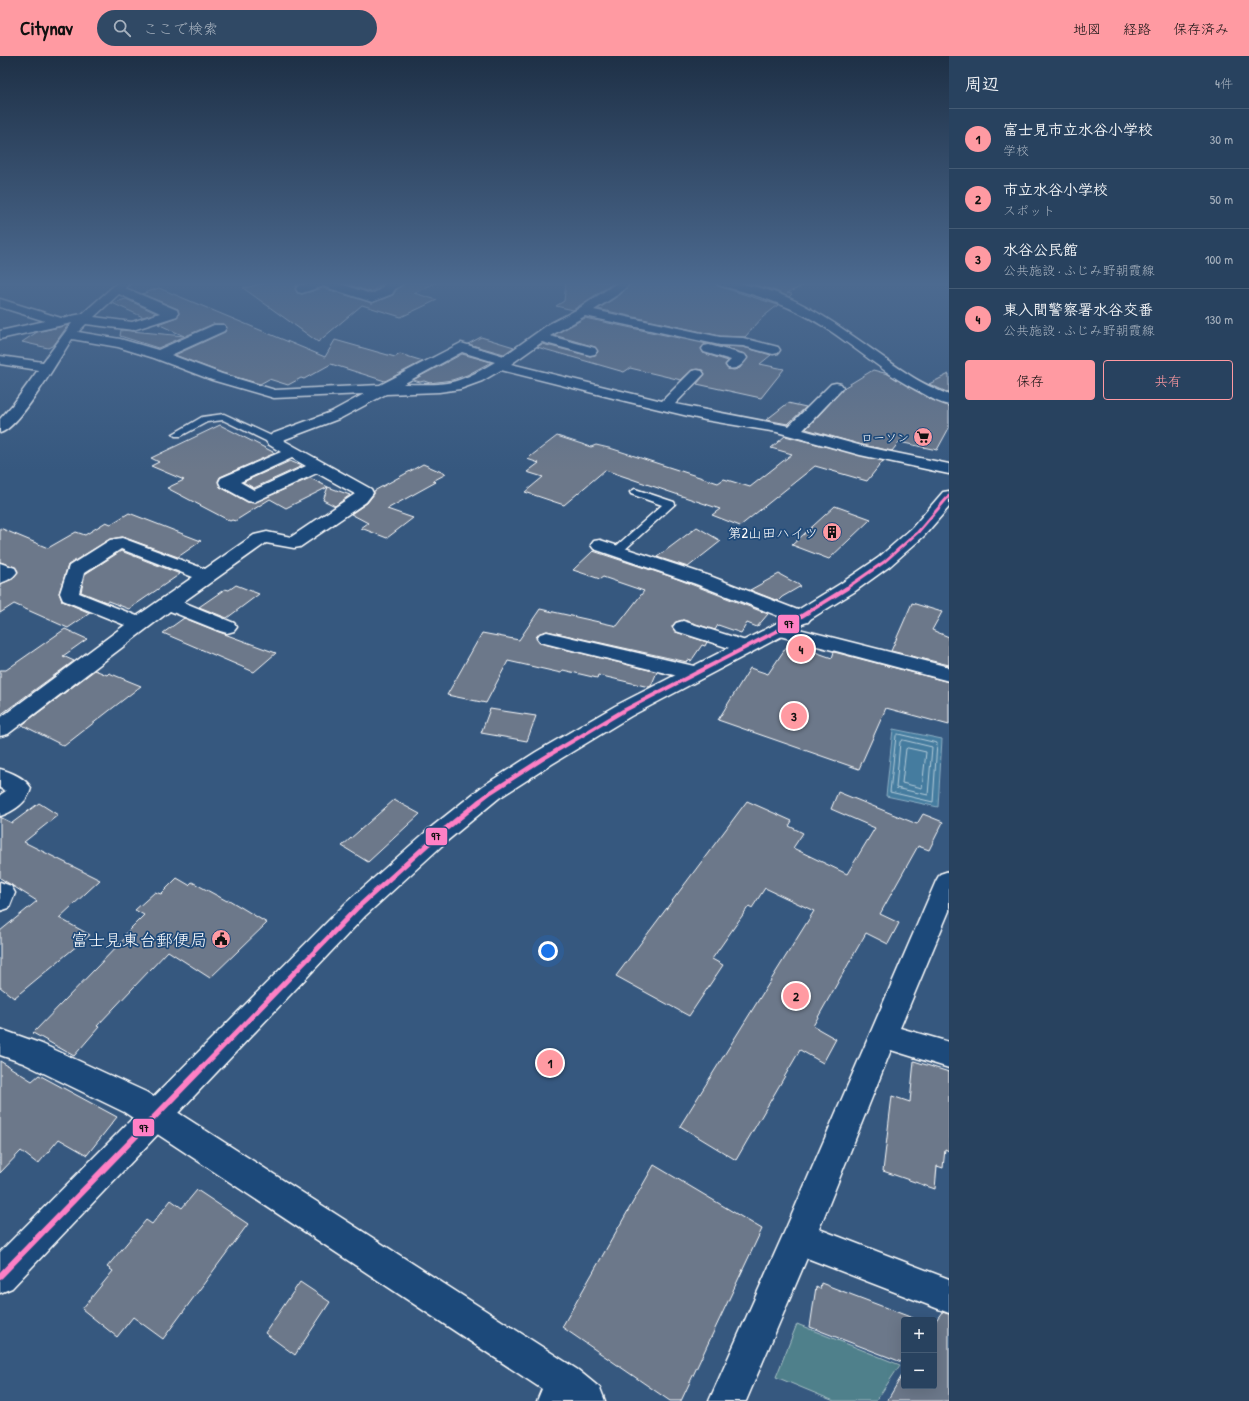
<!DOCTYPE html>
<html lang="ja">
<meta charset="utf-8">
<style>
:root{--surface:#28425f;--page:#304965;--text:#f1f3f6;--muted:#a5b0bd;--line:#445b74;--accent:#ff9aa2}
body{margin:0;font-family:"Patrick Hand","Klee One",sans-serif;background:var(--page);color:var(--text)}
.controls{position:absolute;right:12px;bottom:12px;display:grid;overflow:hidden;border-radius:4px;box-shadow:0 4px 16px #0002}
.controls button{width:36px;height:36px;display:grid;place-items:center;padding:0;border:0;border-bottom:1px solid var(--line);background:var(--surface);color:var(--text);font:20px sans-serif}
.you{position:absolute;left:548px;top:895px;width:14px;height:14px;margin:-10px;border:3px solid #fff;border-radius:50%;background:#1a73e8;box-shadow:0 0 0 6px #1a73e833}
.badge{display:grid;place-items:center;width:26px;height:26px;border-radius:50%;background:var(--accent);color:#111;font-size:13px;font-weight:700}
.pin{position:absolute;translate:-50% -50%;border:2px solid #fff;box-shadow:0 1px 4px #0006}
.list{margin:0;padding:0;list-style:none}
h2{display:flex;justify-content:space-between;align-items:center;height:52px;margin:0;padding:0 16px;font-size:17px}
h2 small{font-size:13px;font-weight:400;color:var(--muted)}
.list li{display:grid;grid-template-columns:26px 1fr auto;gap:12px;align-items:center;box-sizing:border-box;height:60px;padding:0 16px;border-top:1px solid var(--line)}
.list b{display:block;font-size:15px;white-space:nowrap}
.list p{margin:0;font-size:13px;white-space:nowrap;color:var(--muted)}
.list em{font-size:13px;font-style:normal;color:var(--muted)}
.actions{display:flex;gap:8px;padding:12px 16px}
.actions a{flex:1;padding:9px 0;border:1px solid var(--accent);border-radius:4px;text-align:center;font-size:14px;color:var(--accent)}
.actions .main{background:var(--accent);color:#111}
.icon{flex:none;width:22px;height:22px;fill:none;stroke:currentColor;stroke-width:2;stroke-linecap:round;stroke-linejoin:round}
.map{position:relative;flex:none;width:949px;height:1345px;overflow:hidden}
header{display:flex;align-items:center;gap:24px;box-sizing:border-box;height:56px;padding:0 20px;background:var(--accent);color:#111}
header strong{font-size:19px}
nav{display:flex;gap:22px;margin-inline-start:auto;font-size:14px}
.search{width:280px;height:36px;background:var(--page);display:flex;align-items:center;gap:10px;box-sizing:border-box;padding:0 14px;border-radius:22px;color:var(--muted);font-size:15px}
main{display:flex}
aside{flex:1;background:var(--surface)}
.map>svg:first-child{display:block}
</style>
<header>
<strong>Citynav</strong>
<div class="search"><svg class="icon" aria-label="search" viewBox="0 0 24 24"><circle cx="10" cy="10" r="6"/><path d="M15 15l6 6"/></svg>ここで検索</div>
<nav><a>地図</a><a>経路</a><a>保存済み</a></nav>
</header>
<main>
<div class="map">
<svg width="949" height="1345" viewBox="0 0 949 1345">
<rect width="100%" height="100%" fill="#36587f"/>
<filter id="ink" filterUnits="userSpaceOnUse"><feTurbulence type="fractalNoise" baseFrequency=".025" numOctaves="2"/><feDisplacementMap in="SourceGraphic" scale="8" xChannelSelector="R" yChannelSelector="G"/><feConvolveMatrix kernelMatrix="1 2 1 2 8 2 1 2 1" color-interpolation-filters="sRGB"/></filter>
<g filter="url(#ink)">
<path fill="#4f808b" stroke="#a7c0c5" d="M797,1268L900,1309L876,1345H834L776,1321Z"/>
<path fill="#447c9f" stroke="#8fb0c5" d="M893,673L942,683L938,751L886,740Z"/>
<g fill="none" stroke-linecap="round" stroke-linejoin="round">
<g stroke="#b4cbd9" stroke-width="1">
<path d="M898,678L937,687L933,746L890,736L896,680Z"/>
<path d="M903,684L932,691L928,739L896,732L900,686Z"/>
<path d="M908,692L926,696L922,732L902,727L906,693Z"/>
</g>
</g>
<g fill="#6c788a" stroke="#fff">
<path d="M271,226H306L297,229L295,232L297,237L302,238L323,232L372,247L393,239L396,234L406,226H437L414,237L437,244L401,261L362,249L318,286L243,232Z"/>
<path d="M340,226H385L371,236Z"/>
<path d="M566,226H615L573,254L556,250L564,245Z"/>
<path d="M632,226H715L718,230L778,249L763,261L745,281L720,280L598,253L621,238Z"/>
<path d="M734,226H812L787,237L792,238L789,241L771,233L745,227Z"/>
<path d="M159,232L325,301L335,284L395,301L400,298L423,305L385,325L331,308L304,323L301,322L288,329L269,323L260,328L222,317L175,299L225,276L227,271L224,268H213L158,292L120,280L121,274L184,280L158,268L177,261L179,257L178,253L142,238Z"/>
<path d="M126,243L156,257L143,261L112,247Z"/>
<path d="M585,262L707,288L704,289L701,292L703,297L728,305L725,309L728,313L734,314L740,312L748,301L745,298L720,290L743,291L771,299L760,308L784,313L761,342L697,328L705,318L702,314H692L681,324L630,312L624,316L537,291L542,288L590,300L595,299L598,296L595,291L554,279Z"/>
<path d="M68,269L54,289L48,292L22,286L37,276Z"/>
<path d="M481,281L514,291L504,298L468,288Z"/>
<path d="M462,298L491,306L467,319L452,324L430,327L424,325L420,326L413,324Z"/>
<path d="M873,314L888,318L932,344L949,350V372L937,394L899,386L892,395L862,389L806,373L845,331Z"/>
<path d="M949,318V337L929,328Z"/>
<path d="M788,347L806,351L788,368L766,364Z"/>
<path d="M220,369L275,397L220,421L218,425L220,431L247,446L254,447L310,422L328,431L286,452L270,443L235,465L232,464L230,465L167,432L184,424L151,410L159,406L151,402Z"/>
<path d="M557,380L591,391L596,389L613,393L718,427L724,423L750,431L792,398L771,392L785,380L883,405L867,425L815,410L740,470L712,459L720,453L605,414L564,449L525,436L543,421L527,416L539,407L527,403Z"/>
<path d="M290,405L302,410L254,432L243,426Z"/>
<path d="M423,408L446,418L433,425L436,426L387,453L413,462L387,482L361,472L368,467L351,458L367,447L374,438V435Z"/>
<path d="M328,431L350,439L335,450L323,444Z"/>
<path d="M835,450L871,463L829,503L792,489Z"/>
<path d="M129,457L201,485L178,501L123,481L110,483L68,509L59,537L62,545L90,557L68,572L14,548L0,557V528L13,523L18,515L15,511L0,506V472L48,492L76,476L85,479L106,466L111,468Z"/>
<path d="M697,471L721,485L688,511L657,501Z"/>
<path d="M121,495L180,518L129,553L108,545L106,546L81,536L85,518Z"/>
<path d="M593,495L675,522L768,558L757,571L747,567L741,577L718,569L715,574L683,564L676,566L672,571L676,576L707,586L705,590L702,589L691,605L688,604L687,606L547,575L540,577L536,581L540,587L657,616L651,630L649,631L598,619L597,622L563,614L561,617L508,605L486,647L447,639L482,577L519,584L540,553L617,570L644,535L603,521L600,523L573,514Z"/>
<path d="M779,518L801,530L782,541L778,545L750,534Z"/>
<path d="M236,529L259,538L227,562L199,551L225,533L229,534Z"/>
<path d="M912,547L942,556L932,574L949,581V609L891,595Z"/>
<path d="M184,562L219,576L276,597L254,616L163,577Z"/>
<path d="M65,573L87,583L63,600L74,605L0,659V614H6Z"/>
<path d="M789,587L832,602L834,596L949,626V669L886,652L859,713L718,664L750,612L768,618Z"/>
<path d="M95,614L107,619L109,617L141,630L64,690L22,669Z"/>
<path d="M490,653L536,660L527,685L481,677Z"/>
<path d="M838,736L917,768L923,758L943,766L929,794L918,790L880,858L899,867L888,888L866,877L813,970L836,983L823,1007L800,994L736,1104L680,1070L814,855L765,832L752,852L749,850L712,903L723,909L689,960L616,920L747,745L792,765L789,770L803,777L793,792L847,818L875,772L831,753Z"/>
<path d="M394,744L420,758L368,806L342,790Z"/>
<path d="M39,747L58,759L24,786L100,824L59,862L90,879L14,942L0,931V875L37,845L0,822V761L12,767Z"/>
<path d="M177,822L189,829L192,826L227,845L229,844L267,867L210,922L168,895L97,970L99,971L74,1000L33,977L126,881L124,879L144,859L135,854L155,836L161,838Z"/>
<path d="M0,1005L32,1025L39,1019L117,1061L87,1099L59,1083L38,1108L21,1095L0,1117Z"/>
<path d="M914,1005L949,1016V1095L945,1093L943,1112L937,1110L935,1133L883,1115L892,1040L910,1046Z"/>
<path d="M654,1109L762,1173L681,1345H670L562,1271Z"/>
<path d="M197,1134L248,1168L163,1283L133,1261L117,1281L82,1253L113,1215L107,1211L146,1164L152,1168L171,1144L182,1152Z"/>
<path d="M300,1226L330,1246L295,1299L265,1277Z"/>
<path d="M821,1227L918,1264H904V1307L810,1271L816,1231L820,1233Z"/>
<path d="M942,1256L949,1258V1345H887L904,1316V1330H934V1267Z"/>
</g>
<g fill="none" stroke-linecap="round" stroke-linejoin="round">
<defs>
<g id="lane">
<path d="M224,358L278,383L279,385L274,388L270,387L223,364L207,366L181,380H175L173,378L202,361Z"/>
<path d="M635,433L674,446L675,448L621,497H613L611,495L613,493L662,449L631,438L630,436Z"/>
</g>
<g id="street">
<path d="M118,226H131L125,232L177,254L178,257L177,260L133,274L86,268L78,276L120,283L158,294L214,269H224L226,272L224,275L171,299L222,318L275,334L380,329L461,287L504,300L549,268L578,253L618,226H631L620,237L594,254L720,281L743,282L778,291L780,294L778,297L773,298L743,290L720,289L585,260L550,280L595,292L597,295L595,298L590,299L542,286L511,308L662,345L692,315L697,314L702,315L704,318L675,348L789,370L831,328L836,327L841,328L843,331L841,334L803,374L862,390L949,408V418L860,399L777,376L705,364L625,345L501,314L482,325L460,333L439,336L386,338L341,362L283,384L371,433L373,437L366,446L300,491L294,492L266,487L183,546L234,567L237,571L234,575L227,577L220,575L170,555L8,678L0,680V662L125,569L63,544L60,537L69,510L110,484L122,482L205,513L254,479L267,476L291,481L355,438L317,417L254,446L248,445L221,430L219,426L221,422L281,396L268,388L266,385L272,378L331,356L364,338L274,342L212,324L154,302L118,291L72,283C59,302 20,372 0,377V363L14,347L38,314L0,308V300L43,306L72,267L0,283V275L45,265L0,251V243L61,262L82,258ZM119,238L160,257L132,266L94,261ZM462,296L495,306C483,313 471,320 459,324C442,330 420,328 403,328ZM292,402L306,410L254,434L240,426ZM121,493L193,521L137,560L79,537L84,517Z"/>
<path d="M311,226H335L371,238C380,234 379,234 385,228C390,224 399,226 405,226L395,233L392,238L372,246L323,230L302,237L298,236L296,233L298,230Z"/>
<path d="M716,226C794,226 847,279 908,318C921,327 935,333 949,339V349C940,347 932,343 924,338C887,320 857,292 823,270C790,249 755,238 718,229Z"/>
<path d="M709,289L745,299L747,302C742,309 737,314 728,312L726,309L731,304L704,296L702,293L704,290Z"/>
<path d="M600,484L710,520L808,558L811,562L808,566L801,568L794,566L696,528L594,493L591,489L594,485Z"/>
<path d="M0,507L15,512L17,516C13,522 7,525 0,527Z"/>
<path d="M683,565L752,587L755,591L752,595L745,597L676,575L673,571L676,567Z"/>
<path d="M779,568L949,611V625L772,578L769,574L772,570Z"/>
<path d="M547,576L694,610L701,612L704,617L701,622L694,624L540,586L537,582L540,578Z"/>
<path d="M0,713C11,716 25,722 31,732C28,746 13,756 0,760V739L6,735L0,732Z"/>
<path d="M949,815V855L900,972L949,986V1012L891,994L819,1173L949,1223V1257L807,1202L746,1345H709L787,1170L936,825L940,818Z"/>
<path d="M0,826L11,830L15,837L9,852L0,855Z"/>
<path d="M0,973L42,988L146,1036L578,1314L600,1332L605,1345H537L542,1333L124,1056L23,1007L0,999Z"/>
</g>
<path id="secondary" d="M949,435V451L924,480L890,510L854,536L786,578L631,660L552,708L499,742L447,785L365,860L12,1232L0,1237V1196L347,846L429,773L483,730L536,696L615,650L772,570L840,528L878,502L912,472L943,436Z"/>
</defs>
<use href="#lane" stroke="#fff" stroke-width="3"/>
<use href="#street" stroke="#fff" stroke-width="3"/>
<use href="#secondary" stroke="#fff" stroke-width="3"/>
<use href="#lane" fill="#1f4a7a" fill-rule="evenodd"/>
<use href="#street" fill="#1f4a7a" fill-rule="evenodd"/>
<use href="#secondary" fill="#1f4a7a" fill-rule="evenodd"/>
<defs>
<path id="bus-1-far3" d="M845,533L884,506L918,476L949,440"/>
<path id="bus-1-far2" d="M478,746L491,736L544,702L623,655L779,574L847,532"/>
<path id="bus-1-far1" d="M201,1013L356,853L438,779L480,745"/>
<path id="bus-1" d="M0,1220L202,1012"/>
</defs>
<use href="#bus-1-far3" stroke="#1f4a7a" stroke-width="5.5"/>
<use href="#bus-1-far2" stroke="#1f4a7a" stroke-width="7"/>
<use href="#bus-1-far1" stroke="#1f4a7a" stroke-width="8"/>
<use href="#bus-1" stroke="#1f4a7a" stroke-width="9"/>
<use href="#bus-1-far3" stroke="#ff80c5" stroke-width="3"/>
<use href="#bus-1-far2" stroke="#ff80c5" stroke-width="4"/>
<use href="#bus-1-far1" stroke="#ff80c5" stroke-width="5"/>
<use href="#bus-1" stroke="#ff80c5" stroke-width="6"/>
</g>
</g>
<linearGradient id="sky" x2="0" y2="1"><stop stop-color="#1e3046"/><stop offset="0.55" stop-color="#4c6a90"/><stop offset="1" stop-color="#4c6a90" stop-opacity="0"/></linearGradient>
<rect width="949" height="414" fill="url(#sky)"/>
<defs>
<symbol id="supermarket-disc" viewBox="-11 -11 22 22"><circle r="9.5" fill="#ff9aa2" stroke="#1f4a7a"/><path d="M-6-5.5h2.5l.6 2H6L4.5 2H-2.5L-4.4-4H-6ZM-1.5 3.2a1.3 1.3 0 1 0 .1 0ZM3 3.2a1.3 1.3 0 1 0 .1 0Z" fill="#111"/></symbol>
<symbol id="building-disc" viewBox="-11 -11 22 22"><circle r="9.5" fill="#ff9aa2" stroke="#1f4a7a"/><path d="M-4-6H4V6H1V3H-1V6H-4ZM-2.5-4.3h1.7v1.8h-1.7ZM.8-4.3h1.7v1.8H.8ZM-2.5-1h1.7V.8h-1.7ZM.8-1h1.7V.8H.8Z" fill="#111"/></symbol>
<symbol id="civic-disc" viewBox="-11 -11 22 22"><circle r="9.5" fill="#ff9aa2" stroke="#1f4a7a"/><path d="M-.6-6.5H3V-4.5H.6V-3L4-1V1h2V6H-6V1h2V-1L-.6-3ZM-1.2 2.5V6h2.4V2.5Z" fill="#111"/></symbol>
</defs>
<g fill-rule="evenodd">
<use href="#supermarket-disc" x="912" y="370" width="22" height="22"/>
<use href="#building-disc" x="821" y="465" width="22" height="22"/>
<use href="#civic-disc" x="210" y="872" width="22" height="22"/>
</g>
<g text-anchor="middle" dominant-baseline="central" stroke-width="3.5" stroke-linejoin="round" paint-order="stroke">
<g font-size="12" fill="#fff" stroke="#1f4a7a" text-anchor="end">
<text x="909" y="381">ローソン</text>
</g>
<g font-size="14" fill="#fff" stroke="#1f4a7a" text-anchor="end">
<text x="818" y="476">第2山田ハイツ</text>
</g>
<g font-size="17" fill="#fff" stroke="#1f4a7a" text-anchor="end">
<text x="207" y="883">富士見東台郵便局</text>
</g>
</g>
<g stroke="#1f4a7a" stroke-width="1.5">
<rect x="777" y="558" width="23" height="20" rx="4" fill="#ff80c5"/>
<rect x="425" y="771" width="23" height="19" rx="4" fill="#ff80c5"/>
<rect x="132" y="1062" width="23" height="19" rx="4" fill="#ff80c5"/>
</g>
<g font-size="11" text-anchor="middle" font-weight="bold" fill="#111">
<text x="789" y="572">97</text>
<text x="436" y="784">97</text>
<text x="144" y="1076">97</text>
</g>
</svg>
<div class="controls">
<button>+</button>
<button>−</button>
</div>
<div class="you"></div>
<div class="pin badge" style="left:550px;top:1007px">1</div>
<div class="pin badge" style="left:796px;top:940px">2</div>
<div class="pin badge" style="left:794px;top:660px">3</div>
<div class="pin badge" style="left:801px;top:593px">4</div>
</div>
<aside>
<h2>周辺<small>4件</small></h2>
<ul class="list">
<li><span class="badge">1</span><div><b>富士見市立水谷小学校</b><p>学校</p></div><em>30 m</em></li>
<li><span class="badge">2</span><div><b>市立水谷小学校</b><p>スポット</p></div><em>50 m</em></li>
<li><span class="badge">3</span><div><b>水谷公民館</b><p>公共施設 · ふじみ野朝霞線</p></div><em>100 m</em></li>
<li><span class="badge">4</span><div><b>東入間警察署水谷交番</b><p>公共施設 · ふじみ野朝霞線</p></div><em>130 m</em></li>
</ul>
<div class="actions"><a class="main">保存</a><a>共有</a></div>
</aside>
</main>
